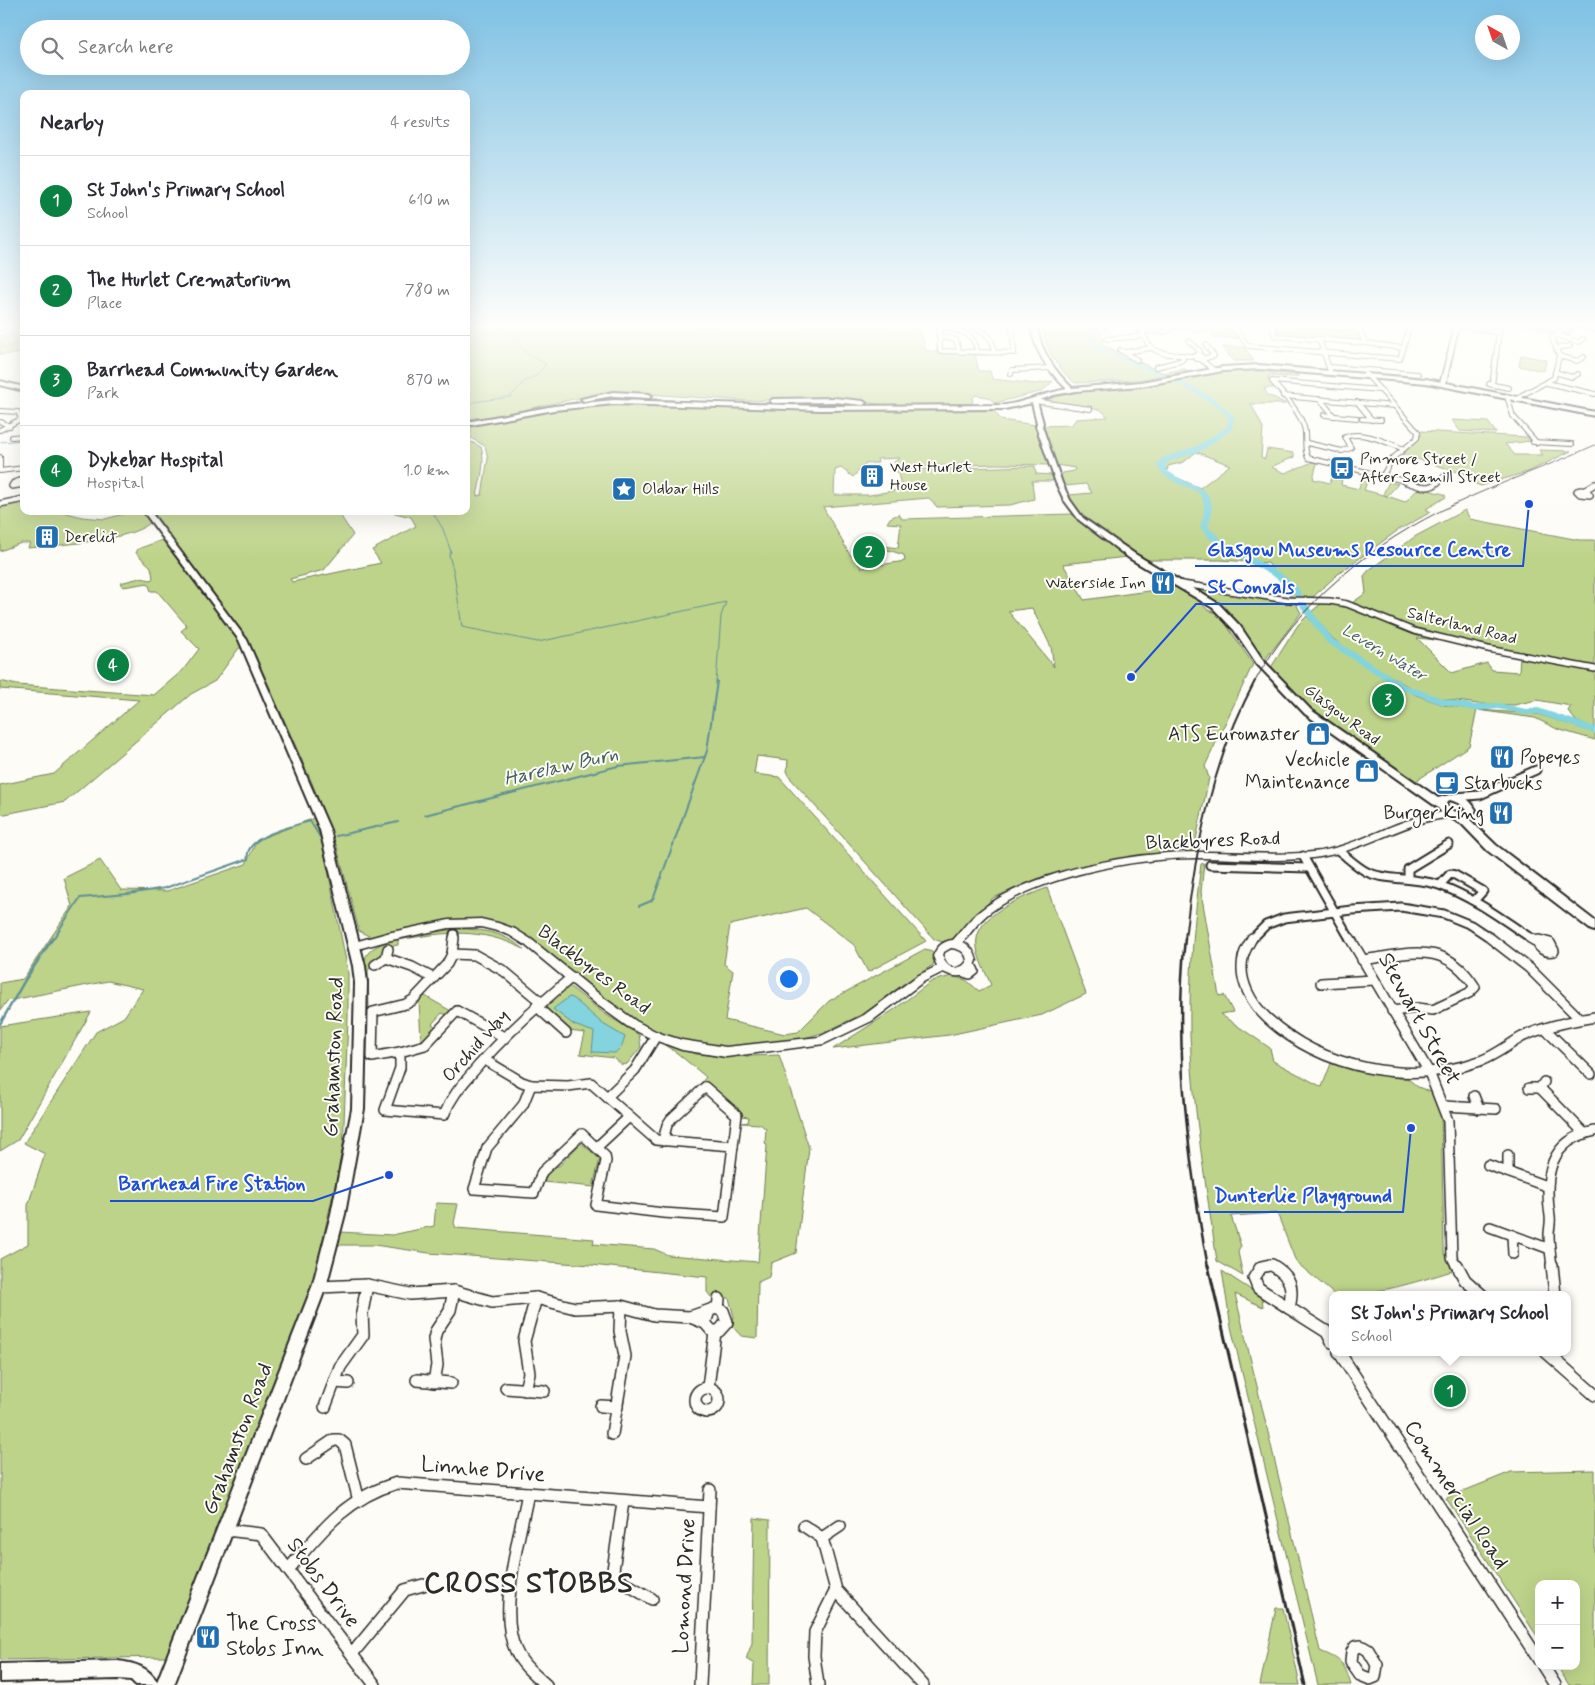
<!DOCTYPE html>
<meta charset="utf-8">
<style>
:root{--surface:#fff;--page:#f7f7f7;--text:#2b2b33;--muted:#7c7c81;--line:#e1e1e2;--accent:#0b8043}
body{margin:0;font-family:Mynerve,sans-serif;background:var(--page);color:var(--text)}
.controls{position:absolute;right:15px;bottom:15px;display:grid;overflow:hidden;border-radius:10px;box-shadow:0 5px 20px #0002}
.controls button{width:45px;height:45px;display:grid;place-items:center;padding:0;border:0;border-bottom:1px solid var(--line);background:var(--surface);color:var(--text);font:25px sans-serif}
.compass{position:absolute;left:1475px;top:15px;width:45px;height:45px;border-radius:50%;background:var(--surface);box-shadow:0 5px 20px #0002;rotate:320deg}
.you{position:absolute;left:788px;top:978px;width:18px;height:18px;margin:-12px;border:4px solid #fff;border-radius:50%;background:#1a73e8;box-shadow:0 0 0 8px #1a73e833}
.badge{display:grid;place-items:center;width:32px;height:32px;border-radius:50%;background:var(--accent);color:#fff;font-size:16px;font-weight:700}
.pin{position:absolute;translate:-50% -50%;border:2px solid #fff;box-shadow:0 1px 5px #0006}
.popup{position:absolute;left:1329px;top:1291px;width:242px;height:65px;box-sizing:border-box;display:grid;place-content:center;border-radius:10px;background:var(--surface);filter:drop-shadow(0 1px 4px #0005);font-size:16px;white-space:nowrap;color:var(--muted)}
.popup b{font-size:19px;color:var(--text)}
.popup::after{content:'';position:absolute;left:50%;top:100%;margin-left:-10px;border:10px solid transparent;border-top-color:var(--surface)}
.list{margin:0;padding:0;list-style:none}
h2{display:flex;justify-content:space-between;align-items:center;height:65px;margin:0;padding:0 20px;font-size:21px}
h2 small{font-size:16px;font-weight:400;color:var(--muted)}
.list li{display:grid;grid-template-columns:32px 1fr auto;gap:15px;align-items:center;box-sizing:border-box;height:90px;padding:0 20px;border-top:1px solid var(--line)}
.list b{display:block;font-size:19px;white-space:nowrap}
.list p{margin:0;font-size:16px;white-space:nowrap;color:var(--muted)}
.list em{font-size:16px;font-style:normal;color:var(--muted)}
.icon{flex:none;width:28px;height:28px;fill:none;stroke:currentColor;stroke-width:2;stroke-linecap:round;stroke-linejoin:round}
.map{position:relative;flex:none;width:1595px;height:1685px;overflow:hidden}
.search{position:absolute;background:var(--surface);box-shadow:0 5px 20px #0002;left:20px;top:20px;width:450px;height:55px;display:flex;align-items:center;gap:12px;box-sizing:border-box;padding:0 18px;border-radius:28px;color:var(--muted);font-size:19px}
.panel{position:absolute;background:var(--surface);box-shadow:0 5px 20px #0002;left:20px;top:90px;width:450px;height:425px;border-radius:10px}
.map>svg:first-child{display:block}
</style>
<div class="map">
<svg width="1595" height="1685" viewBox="0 0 1595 1685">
<rect width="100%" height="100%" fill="#fdfcf7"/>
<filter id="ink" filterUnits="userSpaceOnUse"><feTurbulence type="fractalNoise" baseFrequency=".02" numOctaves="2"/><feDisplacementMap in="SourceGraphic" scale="10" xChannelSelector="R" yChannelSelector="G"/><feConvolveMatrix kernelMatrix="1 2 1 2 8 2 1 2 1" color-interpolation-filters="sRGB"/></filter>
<g filter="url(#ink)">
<g fill="#bdd389" stroke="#747f5a" fill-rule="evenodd">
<path d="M466,325H919L926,351L988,353L989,355H975L979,371H990L992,379L1036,384L1053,381L1043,391L995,403L988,397L976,395L973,398L972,404L886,405L828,397L749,401L618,392C567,397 518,415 466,419Z"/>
<path d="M1044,325H1107V329L1101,334L1103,345L1163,373L1185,369L1188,371L1138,380L1075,383C1061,372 1040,344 1044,325Z"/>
<path d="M1203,325H1230L1239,338H1215L1209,332L1195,333L1190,329L1180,330L1178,327Z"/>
<path d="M1274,325H1298L1358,331L1362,341L1278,335Z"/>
<path d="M1523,325H1583L1582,329L1575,327L1572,329L1575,330L1566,336L1552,334Z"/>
<path d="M24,334V353L0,355V338Z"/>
<path d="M1223,347H1244L1254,361H1233Z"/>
<path d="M1521,355L1546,360L1544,371L1519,366Z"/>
<path d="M1267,369L1270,373L1299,375L1296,377L1267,376L1274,388H1264L1268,396L1275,398L1286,404H1251L1263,428L1261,457L1265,459L1267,449L1294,453V457L1271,467L1285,473L1313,462L1317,463L1313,479L1330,483L1335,470L1343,472L1341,485L1359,489L1362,476L1369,477L1364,490L1387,496L1383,494L1389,482L1398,484L1387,496L1405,502L1419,488L1444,494L1446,497L1426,509L1431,512L1397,531L1338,574L1313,597L1292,598L1268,563L1220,560H1143L1095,527L1077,510L1069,495L1092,493L1086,484L1065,486L1060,476L1063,473L1074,471L1075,468L1056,465L1043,426L1072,425L1076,419L1108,417L1100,409L1098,410C1080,404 1062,404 1043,401C1082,387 1121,389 1161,383C1197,378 1230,368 1267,369ZM1196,452L1230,465L1200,488L1167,473L1168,466L1184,462Z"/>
<path d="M620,395C664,399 709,405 754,403C788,403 848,395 879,408L636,401L570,405V403L599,397Z"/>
<path d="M603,404H660L847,409H995L994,411L1001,420L1035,425L1049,465L997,464L896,467L894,462L900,458L877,459L878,463H866L853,477L841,468L835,470L834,495H870L902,489L897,470L1035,466L1036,474L1052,475L1053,481H1032L1034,499L1010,505L937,507L929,498L823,507L850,555L859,556L858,561L866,562V564L858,563L862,568L905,561L904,555L882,548L883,546L898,548L901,524L887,523L890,518L899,514L902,519L1072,514L1127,557L1063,564L1084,600L1177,587L1194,597L1208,610L1219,614L1253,664L1205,766L1209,778L1193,854L1099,863L1044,876L993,898L952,939L942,942L934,939L791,779L787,771L788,760L757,756L754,774L779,777L926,941L868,972L854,945L806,908L730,925L724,964L733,971L725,1020L785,1034L798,1032L829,1001L925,949L932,951L936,956L933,965L902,985L865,1013L825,1032L791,1042L750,1047H717L678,1039L643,1026L607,1002L521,932L494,922L468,919L451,921L371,937L359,931L337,847L312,783L249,641L154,515L167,511H340L342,518L353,535L324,570L290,579L292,582L381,563L372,550L416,526L411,517L387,511H466V441H469L481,447C486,463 480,480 477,496L482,495L488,458L485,446L471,438V426L553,410ZM1032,608L1051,647L1054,667L1008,611Z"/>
<path d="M1452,420L1488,422L1496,433L1460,431Z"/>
<path d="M1420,431L1526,437L1531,441L1505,444L1515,455H1543L1539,450L1571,451L1530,471L1481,486L1468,481L1473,477L1402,454L1421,436Z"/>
<path d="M24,500V511H60L82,517L105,519L135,511H144L151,522C132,541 57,545 28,548L30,543H21L0,551V505L7,506V504L15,502L16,504Z"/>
<path d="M1465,510L1470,519L1579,540H1595V667L1421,632L1352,603L1366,593L1364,576L1369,570L1416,536Z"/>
<path d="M162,540L236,633L242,648H239L215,681L191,694L65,802L0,815V785L54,774L139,700L0,689V681L17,685L154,695L183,670L199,649L181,631L187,626L157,591H151L148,583L123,587L120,583L140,578L151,580L153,578L151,567L136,553L138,549Z"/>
<path d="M1189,586L1295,602L1301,613L1264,661L1229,613L1211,597Z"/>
<path d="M1322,603L1350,606L1413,633L1455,642L1417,638L1452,673L1487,663L1492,670L1519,672L1520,656L1595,671V729L1576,721L1568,711L1571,706L1537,700L1514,705L1478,704L1436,698L1411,688L1353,654L1332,638L1311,612Z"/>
<path d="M1307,616L1327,639L1353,658L1416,695L1444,705L1477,710L1538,714L1595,733V740L1557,729L1535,718L1477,710L1469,746L1416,781L1311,708L1270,669L1298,625Z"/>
<path d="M314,818L323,845L348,971V1018L343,1149L312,1288L166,1657L0,1660V1259L28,1244V1205L45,1154L24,1143L96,1032L124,1017L143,989L108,981L7,1001L0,1011V983L23,979L72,906L64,878L100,860L121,890L167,891L246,864L257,840Z"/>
<path d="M1204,863L1201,892L1219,996L1224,995L1233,1012L1220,1014L1270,1048L1273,1061L1322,1087L1332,1061L1407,1078L1418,1087L1431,1092L1441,1116L1444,1251L1452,1271C1413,1283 1375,1295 1335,1295L1296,1262L1277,1213L1231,1216L1241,1246L1238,1252L1243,1276L1217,1261C1206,1186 1193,1110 1190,1035C1189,978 1194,920 1201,864Z"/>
<path d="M1047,888L1086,994L1042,1015L949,1035L833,1049L892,1011L932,981L952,976L966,980L979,991L991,985C986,973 979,961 977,948C971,915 1024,897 1047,888Z"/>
<path d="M458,929C484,929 504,933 524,949C479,927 446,932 398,940V945L385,947L381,957L370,964L372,967L368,970L369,1008H367L365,960C368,936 438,932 458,929Z"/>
<path d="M569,986L605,1014L639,1035L641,1047L627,1064L622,1065L614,1058L580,1054L585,1033L569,1031L542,1007Z"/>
<path d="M425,996L451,1011L447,1015L442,1013L432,1024L436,1027L421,1042L419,1001Z"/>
<path d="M91,1012L18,1140L0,1151V1026Z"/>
<path d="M663,1044L696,1054L724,1057L779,1055L809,1148L796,1253L771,1263L769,1277L758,1282L757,1338L741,1336L732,1326L734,1317L729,1298L711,1297L707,1292V1277L591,1265L429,1253L374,1245H338L340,1232L392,1235L434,1226L436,1203L458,1204L454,1223L456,1228L594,1239L593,1244L654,1249L668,1255L758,1262L767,1146L765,1142L766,1129L760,1124L742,1123L748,1122L749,1117L741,1116L700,1084L706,1077L677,1053Z"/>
<path d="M581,1143L600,1159L594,1182V1187L543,1182L544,1177L556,1166H559Z"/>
<path d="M1222,1271L1262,1297L1263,1307L1235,1294L1320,1651C1342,1660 1344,1662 1351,1685H1318L1231,1327Z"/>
<path d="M1595,1470V1685H1569L1557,1666H1576V1584H1539V1639L1446,1498L1511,1472Z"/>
<path d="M754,1518L770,1520L769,1685H753L754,1664L746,1659L752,1643Z"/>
<path d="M1276,1608H1283L1300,1685H1260Z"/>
</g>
<path fill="#83d4de" stroke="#609096" d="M569,997L573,998L603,1024L625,1037L622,1046L615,1053L592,1052L594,1032L574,1025L553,1009Z"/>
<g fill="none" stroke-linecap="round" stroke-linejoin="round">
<g stroke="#609096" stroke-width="1">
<path d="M0,347L11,346L24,340"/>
<path d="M466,409L474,402L510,397L525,381L537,375L546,364L527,354L506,329L505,325"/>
<path d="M0,442L24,440"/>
<path d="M432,511L443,529L451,552L449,555L454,573L462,627L538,642L726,602L721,616L716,683"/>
</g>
<g stroke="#609096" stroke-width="2">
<path d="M425,815L618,766L705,757"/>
<path d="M336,836L398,822"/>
<path d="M639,906L651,901L654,897L707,751L717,681"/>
<path d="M53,939L80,898L128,894L165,888L248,859C243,836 294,826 310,821L320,837"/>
</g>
<path stroke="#609096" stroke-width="2.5" d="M0,1024L25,980L53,938"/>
<g fill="#83d4de" fill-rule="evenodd">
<path d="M1093,325H1099L1094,339L1097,346L1169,376L1164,377L1093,348L1088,339Z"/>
<path d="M1171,378H1175L1213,398L1234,416L1232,429L1203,450L1168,462L1165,466L1168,471C1194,491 1222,483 1208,527L1229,545L1279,572L1297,586L1311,610L1333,639L1406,685L1445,699L1475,705L1498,703L1526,709L1538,708L1595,727V734L1537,714L1526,715L1498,709L1475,711L1440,704L1400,689L1327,643L1303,611L1291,589L1273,576L1223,549L1210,539L1200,527C1217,476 1175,497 1157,466L1162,458L1197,446L1227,427L1228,416C1211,401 1191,391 1171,380Z"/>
</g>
<defs>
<g id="minor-far4">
<path d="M948,325L939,330L940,351L1014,353L1012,325"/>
<path d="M965,325C981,330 993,333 994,352"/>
<path d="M1142,325C1145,357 1167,354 1193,356"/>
<path d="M1232,325L1248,346L1400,359L1410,325"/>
<path d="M1272,325L1275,336L1365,343L1359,329L1315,326"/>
<path d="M1374,325L1386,327L1385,325"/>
<path d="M1457,325L1499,333"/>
<path d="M1578,325L1595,330"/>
<path d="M942,327C959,331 975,332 977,352"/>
<path d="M1141,331L1165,332L1177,325"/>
<path d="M0,333L24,329"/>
<path d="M1556,335L1579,342L1583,339"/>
<path d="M939,336L956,340L959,351"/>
<path d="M1107,339L1143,336"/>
<path d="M1319,339L1330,371"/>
<path d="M1189,341L1200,351L1198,355"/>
<path d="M1365,343L1403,348"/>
<path d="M1206,345L1214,356L1206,358"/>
<path d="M1556,348L1570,346"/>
<path d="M1120,350L1137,360"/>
<path d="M1125,352L1151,348"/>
<path d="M1200,355L1205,359H1197L1193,356Z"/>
<path d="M1559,356L1577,361L1584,357"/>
<path d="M1200,359L1214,370"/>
<path d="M1156,367L1180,361L1183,359L1182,355"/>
<path d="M1329,367L1418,374"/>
<path d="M1555,372L1572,377L1578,374"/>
<path d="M1365,373L1418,432L1417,438L1393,458L1383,475"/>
<path d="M1011,374L1012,370L1051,368"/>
<path d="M1272,381C1283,395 1298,409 1304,427C1307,437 1303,448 1308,458L1409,482"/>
<path d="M1272,381L1380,390"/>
<path d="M1547,383L1595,394"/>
<path d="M1489,384L1509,388"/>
<path d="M1492,385L1500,325"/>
<path d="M1283,396L1394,406"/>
<path d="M1507,396L1513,416L1537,443"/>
<path d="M1320,399L1334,416"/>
<path d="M1517,400L1522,395L1554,378L1559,356L1552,338L1572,325"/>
<path d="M1034,401L1090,409"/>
<path d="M1357,402L1372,420"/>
<path d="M0,411L18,412L21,419L0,430"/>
<path d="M1324,415L1357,418"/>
<path d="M1362,419L1381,420"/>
<path d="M1,422L10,426"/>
<path d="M12,437L24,436"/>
<path d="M1533,442L1572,444"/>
<path d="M1307,443L1342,451L1351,448L1345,437C1363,430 1387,443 1404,449"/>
<path d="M0,457V470"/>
<path d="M0,471L24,468"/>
<path d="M16,482L24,480"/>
<path d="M1438,482L1444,476"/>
</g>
<g id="minor-far3">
<path d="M20,481L14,483L12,486L24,484"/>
<path d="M1404,481C1416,485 1430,492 1439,481"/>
<path d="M1581,490L1588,492L1590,495L1580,494L1577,491Z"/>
<path d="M1585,490L1595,484"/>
<path d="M0,504L24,499"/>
<path d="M1176,583L1288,600L1330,601L1347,604L1414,631L1488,649L1595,669"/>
</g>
<g id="minor-far2">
<path d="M1455,797L1480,795L1536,770"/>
<path d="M1339,851C1348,858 1357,867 1367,872C1385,881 1416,877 1439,885C1473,897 1502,919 1532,939"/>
<path d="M1303,856L1350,939"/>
<path d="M1210,865L1309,868"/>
<path d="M1408,877V869L1449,844"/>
<path d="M1440,885L1450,874L1455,875L1483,891L1474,901"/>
<path d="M454,939V934"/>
<path d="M1252,939L1266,925L1284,918L1352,910L1401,907L1444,914L1471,925L1492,939"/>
</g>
<g id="minor-far1">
<path d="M1252,938C1249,944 1244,951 1243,958C1238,981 1252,1004 1267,1018C1322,1069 1410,1086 1480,1061C1496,1055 1508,1045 1522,1037C1545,1026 1570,1021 1595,1017"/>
<path d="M1350,938L1429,1072L1448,1121L1452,1257L1457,1267"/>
<path d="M1490,938L1529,968L1580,1019"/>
<path d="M1530,938L1537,942"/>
<path d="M1539,940L1550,943L1554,951C1546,953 1541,950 1537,943Z"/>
<path d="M452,954L454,938"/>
<path d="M386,958L412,967L433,978"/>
<path d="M1362,960C1410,954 1445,939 1475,987L1469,993L1433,1010L1417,1008L1392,1011"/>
<path d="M375,965L386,958L388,949"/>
<path d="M961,971L970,974L974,971L971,965"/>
<path d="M1321,983L1374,980"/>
<path d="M541,1002L504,971L475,955L452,954L447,964L413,1000L406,1004L373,1012L372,1057L400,1052V1068L385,1110L444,1115C453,1093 464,1083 479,1065C508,1032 539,1005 572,977"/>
<path d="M536,1006L566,1033"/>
<path d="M1546,1030L1591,1074"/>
<path d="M400,1052L425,1045L457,1011L504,1037"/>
<path d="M485,1060L522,1082L531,1085"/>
<path d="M591,1083L656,1140L733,1146L724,1217L663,1213L596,1205L606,1161L605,1156L582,1134L542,1172L534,1193L474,1189L487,1148L523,1105L531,1085L568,1086Z"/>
<path d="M1529,1088H1540L1544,1082"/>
<path d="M1540,1088L1585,1134"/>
<path d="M1474,1096L1479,1109"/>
<path d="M607,1097L635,1070L656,1036"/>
<path d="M1444,1106L1496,1109"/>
<path d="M663,1141L667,1125L671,1119L705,1087L737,1115L733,1146"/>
<path d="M597,1147L629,1117"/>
<path d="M1508,1155V1172"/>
<path d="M1488,1165L1546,1186"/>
<path d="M1490,1227L1550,1249"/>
<path d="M1512,1235L1513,1254"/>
<path d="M1263,1267L1271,1265L1274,1267"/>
<path d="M1552,1267C1551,1256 1549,1246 1549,1235C1549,1229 1551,1222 1550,1216C1544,1176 1549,1140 1595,1131"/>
</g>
<g id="minor">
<path d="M1270,1265L1261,1267L1254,1278L1258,1288L1289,1308"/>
<path d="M1272,1265C1291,1276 1294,1287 1289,1308"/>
<path d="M1457,1265L1465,1280L1482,1295"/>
<path d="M1552,1265L1555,1295"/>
<path d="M319,1287L367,1285L410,1294L454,1291L492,1302L536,1298L575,1308L621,1306L654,1315L690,1317"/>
<path d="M716,1308L723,1311L727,1322L719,1331H712L705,1323L690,1317Z"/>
<path d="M1289,1308L1327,1332L1332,1342"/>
<path d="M718,1309L719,1299"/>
<path d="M705,1323L709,1311"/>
<path d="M1339,1352L1539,1660"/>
<path d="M1546,1352L1595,1395"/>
<path d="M417,1380L451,1383"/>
<path d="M334,1382L348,1383"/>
<path d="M434,1382L437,1365L434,1339L436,1331L450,1310L454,1291"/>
<path d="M708,1387L715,1332"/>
<path d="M506,1388L544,1391"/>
<circle cx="707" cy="1400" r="12"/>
<path d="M525,1390L529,1373L524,1341L536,1298"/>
<path d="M601,1406L617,1407"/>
<path d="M325,1407L340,1367L363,1335L362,1313L367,1285"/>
<path d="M612,1434L625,1356L620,1331L621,1306"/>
<path d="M306,1459L334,1440H339L345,1445L358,1497"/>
<path d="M528,1493C520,1535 497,1612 516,1651C522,1665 535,1675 546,1685"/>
<path d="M623,1502L613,1570L618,1579L652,1599"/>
<path d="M804,1526L822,1538"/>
<path d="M840,1526L822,1538L836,1590L923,1685"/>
<path d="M226,1530L261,1534L375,1685"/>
<path d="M288,1570C321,1531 346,1498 397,1483L709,1507"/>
<path d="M1361,1646L1368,1650L1377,1665L1375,1677L1370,1679L1360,1675L1351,1662L1352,1652L1355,1647Z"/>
<path d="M352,1654L405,1590L423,1585"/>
<path d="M1543,1666L1555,1685"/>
<path d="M700,1685L710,1490"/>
<path d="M818,1685L814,1656L815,1632L836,1590"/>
</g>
<g id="tertiary">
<path d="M1455,325H1459L1446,383L1443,385L1440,383Z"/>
<path d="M1451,811L1454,812L1455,814L1454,816C1442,819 1429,820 1417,824C1384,835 1354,852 1320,857C1280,863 1239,858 1198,858C1135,858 1039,876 988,914C978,922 971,933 963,942C971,946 975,952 977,961C969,977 959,980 943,972L923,982L872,1021L824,1044L726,1057L682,1050L652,1039L628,1027L596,1004L525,945L509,935L497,931L481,927L449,928L387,941L354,950L351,949L349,946L351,943L387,933L449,920L481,919L498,923L515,929L531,939L604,998L636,1021L659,1033L682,1040L726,1047L819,1037L864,1015L917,976L937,966L933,956C937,947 942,941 953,940C962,930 970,918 981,910C1033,870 1132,852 1197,852C1238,851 1280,857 1321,851C1349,846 1374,833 1400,823C1417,817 1433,813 1451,811ZM951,948C960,949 966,952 967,961C959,973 946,969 943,956L944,952Z"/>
</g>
<path id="secondary" d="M143,511H150L247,640L330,830L365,966L367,983L364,1109L345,1214L326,1287L174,1685H136L131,1680L118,1679L0,1682V1664L118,1661C134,1663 149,1667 157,1682L312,1287L331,1214L352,1109L355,983L353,966L320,830L239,640Z"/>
<g id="primary">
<path d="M1031,325H1037C1040,351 1054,370 1072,388L1141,382L1223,367L1259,365L1426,379L1595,412V416L1426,383L1259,369L1223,371L1141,386L1076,391L1054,395L1037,401L1043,423L1042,426L1062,483L1070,500L1083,518L1135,554L1219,604L1240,626L1263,660L1311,710L1438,798C1454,792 1467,793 1476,810L1471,817L1468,818L1496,845L1595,921V931L1591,930L1488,851L1462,824L1443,814L1437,807L1305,714L1257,664L1234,630L1213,608L1129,558L1079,520L1064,500L1056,483L1036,426L1037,423L1032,403L1005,409L821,410L614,404L554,410L466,426V422L554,406L614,400L821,406L1005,405C1026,402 1045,393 1067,389C1048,371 1034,351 1031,325ZM1450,800L1459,803L1466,810L1465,812C1457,813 1447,811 1446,802Z"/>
<path d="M0,381L24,387V391L0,385Z"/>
<path d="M613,392L649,394L652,396L649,398L613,396L584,401L581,399Z"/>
<path d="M834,398L863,401L866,403L863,405L834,402L773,403L770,401L773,399Z"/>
</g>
</defs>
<use href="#minor-far4" stroke="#2b2b2b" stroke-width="6"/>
<use href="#minor-far3" stroke="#2b2b2b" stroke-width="8"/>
<use href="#minor-far2" stroke="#2b2b2b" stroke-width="11"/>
<use href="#minor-far1" stroke="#2b2b2b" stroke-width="12"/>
<use href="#minor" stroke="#2b2b2b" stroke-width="14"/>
<use href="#tertiary" stroke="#2b2b2b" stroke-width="3"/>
<use href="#secondary" stroke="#2b2b2b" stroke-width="4"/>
<use href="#primary" stroke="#2b2b2b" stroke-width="4"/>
<use href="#minor-far4" stroke="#fdfcf7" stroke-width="4"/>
<use href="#minor-far3" stroke="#fdfcf7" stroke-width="5"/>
<use href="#minor-far2" stroke="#fdfcf7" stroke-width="7"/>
<use href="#minor-far1" stroke="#fdfcf7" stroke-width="9"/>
<use href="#minor" stroke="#fdfcf7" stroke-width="11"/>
<use href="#tertiary" fill="#fdfcf7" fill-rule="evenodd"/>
<use href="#secondary" fill="#fdfcf7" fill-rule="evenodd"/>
<use href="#primary" fill="#fdfcf7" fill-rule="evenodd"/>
<path stroke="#2b2b2b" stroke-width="1" d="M1254,683C1297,603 1373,542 1455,504C1501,482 1549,466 1595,445"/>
<path stroke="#2b2b2b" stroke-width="2" d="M1185,939C1195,850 1212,761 1255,681"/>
<path stroke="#2b2b2b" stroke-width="2.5" d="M1185,938C1174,1043 1188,1163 1208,1267"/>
<path stroke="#2b2b2b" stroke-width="3" d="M1208,1265L1305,1685"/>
</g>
</g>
<linearGradient id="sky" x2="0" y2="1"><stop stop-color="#7fc1e4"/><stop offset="0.58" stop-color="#fefefb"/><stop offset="1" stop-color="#fefefb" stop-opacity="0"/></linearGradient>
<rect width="1595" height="561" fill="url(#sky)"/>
<defs>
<symbol id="bus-square" viewBox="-11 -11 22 22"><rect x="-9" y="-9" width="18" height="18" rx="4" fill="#1f6fb2" stroke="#fdfcf7"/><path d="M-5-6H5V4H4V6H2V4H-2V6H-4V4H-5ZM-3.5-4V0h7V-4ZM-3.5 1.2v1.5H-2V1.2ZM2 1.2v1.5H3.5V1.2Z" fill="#fff"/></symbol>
<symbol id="building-square" viewBox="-11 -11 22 22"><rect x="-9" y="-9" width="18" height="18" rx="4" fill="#1f6fb2" stroke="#fdfcf7"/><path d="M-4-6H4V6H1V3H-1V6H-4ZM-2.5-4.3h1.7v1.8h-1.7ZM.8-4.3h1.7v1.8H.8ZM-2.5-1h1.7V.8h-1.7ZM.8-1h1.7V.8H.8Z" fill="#fff"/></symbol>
<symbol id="sight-square" viewBox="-11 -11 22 22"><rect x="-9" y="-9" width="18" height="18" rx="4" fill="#1f6fb2" stroke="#fdfcf7"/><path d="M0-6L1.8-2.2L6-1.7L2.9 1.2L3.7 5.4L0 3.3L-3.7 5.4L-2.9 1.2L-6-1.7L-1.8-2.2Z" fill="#fff"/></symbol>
<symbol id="restaurant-square" viewBox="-11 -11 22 22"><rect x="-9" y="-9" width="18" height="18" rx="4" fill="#1f6fb2" stroke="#fdfcf7"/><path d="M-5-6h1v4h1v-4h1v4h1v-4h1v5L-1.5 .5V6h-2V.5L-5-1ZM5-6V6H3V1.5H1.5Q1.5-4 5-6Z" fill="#fff"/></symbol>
<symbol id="shop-square" viewBox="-11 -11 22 22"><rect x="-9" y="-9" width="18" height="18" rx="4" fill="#1f6fb2" stroke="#fdfcf7"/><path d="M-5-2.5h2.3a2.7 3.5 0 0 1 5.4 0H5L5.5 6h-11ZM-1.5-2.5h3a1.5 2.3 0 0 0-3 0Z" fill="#fff"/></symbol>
<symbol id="cafe-square" viewBox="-11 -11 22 22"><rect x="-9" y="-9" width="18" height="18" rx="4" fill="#1f6fb2" stroke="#fdfcf7"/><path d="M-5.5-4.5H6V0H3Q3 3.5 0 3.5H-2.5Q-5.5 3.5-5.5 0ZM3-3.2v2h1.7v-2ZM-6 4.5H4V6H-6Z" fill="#fff"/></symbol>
</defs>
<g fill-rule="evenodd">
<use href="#bus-square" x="1328" y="454" width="28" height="28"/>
<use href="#building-square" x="858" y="462" width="28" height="28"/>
<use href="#sight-square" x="610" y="475" width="28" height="28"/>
<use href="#building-square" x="33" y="523" width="28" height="28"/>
<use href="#restaurant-square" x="1149" y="569" width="28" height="28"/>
<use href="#shop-square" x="1304" y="720" width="28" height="28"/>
<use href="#restaurant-square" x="1488" y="743" width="28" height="28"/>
<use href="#shop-square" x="1353" y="757" width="28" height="28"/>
<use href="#cafe-square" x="1433" y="769" width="28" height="28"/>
<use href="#restaurant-square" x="1487" y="799" width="28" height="28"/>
<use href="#restaurant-square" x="194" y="1623" width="28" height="28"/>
</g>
<g text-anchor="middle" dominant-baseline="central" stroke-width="4" stroke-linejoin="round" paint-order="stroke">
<g font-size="16" fill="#2b2b2b" stroke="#fdfcf7" text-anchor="start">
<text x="1360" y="459">Pinmore Street /<tspan x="1360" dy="18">After Seamill Street</tspan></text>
<text x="890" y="467">West Hurlet<tspan x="890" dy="18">House</tspan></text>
<text x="642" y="489">Oldbar Hills</text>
<text x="64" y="537">Derelict</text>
<text x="1146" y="583" text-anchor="end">Waterside Inn</text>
</g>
<g font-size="16" fill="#2b2b2b" stroke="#fdfcf7">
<text transform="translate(1462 626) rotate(14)">Salterland Road</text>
<text transform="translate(1342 715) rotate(37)">Glasgow Road</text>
</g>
<g font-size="16" font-style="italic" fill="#455e61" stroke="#fdfcf7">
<text transform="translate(1384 653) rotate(31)">Levern Water</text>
</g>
<g font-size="19" fill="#2b2b2b" stroke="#fdfcf7" text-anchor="end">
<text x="1300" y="734">ATS Euromaster</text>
<text x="1520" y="757" text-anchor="start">Popeyes</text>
<text x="1350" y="760">Vechicle<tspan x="1350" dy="22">Maintenance</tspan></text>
<text x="1464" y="783" text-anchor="start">Starbucks</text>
<text x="1484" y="813">Burger King</text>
</g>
<g font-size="19" fill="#2b2b2b" stroke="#fdfcf7">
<text transform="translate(1213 841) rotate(-2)">Blackbyres Road</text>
<text transform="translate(594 970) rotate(37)">Blackbyres Road</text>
<text transform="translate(476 1046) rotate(-48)">Orchid Way</text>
</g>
<g font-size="20" font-style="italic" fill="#455e61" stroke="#fdfcf7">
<text transform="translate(561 767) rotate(-13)">Harelaw Burn</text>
</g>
<g font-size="22" fill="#2b2b2b" stroke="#fdfcf7">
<text transform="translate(1419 1019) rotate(61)">Stewart Street</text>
<text transform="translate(334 1057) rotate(-88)">Grahamston Road</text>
<text transform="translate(238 1439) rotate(-69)">Grahamston Road</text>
<text transform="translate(483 1470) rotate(5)">Linnhe Drive</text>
<text transform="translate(1456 1495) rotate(57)">Commercial Road</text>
<text transform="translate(323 1583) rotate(53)">Stobs Drive</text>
<text transform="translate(685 1586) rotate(-87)">Lomond Drive</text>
</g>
<g font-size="22" fill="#2b2b2b" stroke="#fdfcf7" text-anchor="start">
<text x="226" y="1624">The Cross<tspan x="226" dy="25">Stobs Inn</tspan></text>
</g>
<g font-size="29" font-weight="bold" letter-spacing="1" fill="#2b2b2b" stroke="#fdfcf7">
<text x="529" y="1584">CROSS STOBBS</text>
</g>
</g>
<path fill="none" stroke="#1d4ed8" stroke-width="2" d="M1529 504L1523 566H1195M1131 677L1196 604H1306M389 1175L313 1201H110M1411 1128L1403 1212H1204"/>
<g fill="#1d4ed8" stroke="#fdfcf7" stroke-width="2">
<circle cx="1529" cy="504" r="5"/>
<circle cx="1131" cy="677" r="5"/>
<circle cx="389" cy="1175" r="5"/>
<circle cx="1411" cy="1128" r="5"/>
</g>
<g font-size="20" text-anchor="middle" font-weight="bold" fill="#1d4ed8" stroke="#fdfcf7" stroke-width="4" stroke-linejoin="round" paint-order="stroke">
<text x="1359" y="556">Glasgow Museums Resource Centre</text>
<text x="1251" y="593">St Convals</text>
<text x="212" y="1190">Barrhead Fire Station</text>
<text x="1303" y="1202">Dunterlie Playground</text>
</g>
</svg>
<div class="controls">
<button>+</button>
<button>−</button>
</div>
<svg class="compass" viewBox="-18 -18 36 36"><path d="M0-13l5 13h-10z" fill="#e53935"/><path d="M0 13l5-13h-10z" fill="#7c7c81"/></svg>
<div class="you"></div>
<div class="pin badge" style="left:1450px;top:1391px">1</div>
<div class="popup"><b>St John's Primary School</b>School</div>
<div class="pin badge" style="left:869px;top:552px">2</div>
<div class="pin badge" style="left:1388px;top:700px">3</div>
<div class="pin badge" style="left:113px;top:665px">4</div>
<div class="search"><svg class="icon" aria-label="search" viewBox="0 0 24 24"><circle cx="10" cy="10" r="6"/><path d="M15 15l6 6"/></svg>Search here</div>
<section class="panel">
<h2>Nearby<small>4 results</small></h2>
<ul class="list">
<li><span class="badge">1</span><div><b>St John's Primary School</b><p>School</p></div><em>610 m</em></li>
<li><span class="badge">2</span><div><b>The Hurlet Crematorium</b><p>Place</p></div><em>780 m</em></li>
<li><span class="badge">3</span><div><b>Barrhead Community Garden</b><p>Park</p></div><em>870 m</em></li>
<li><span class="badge">4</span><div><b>Dykebar Hospital</b><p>Hospital</p></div><em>1.0 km</em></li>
</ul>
</section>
</div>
